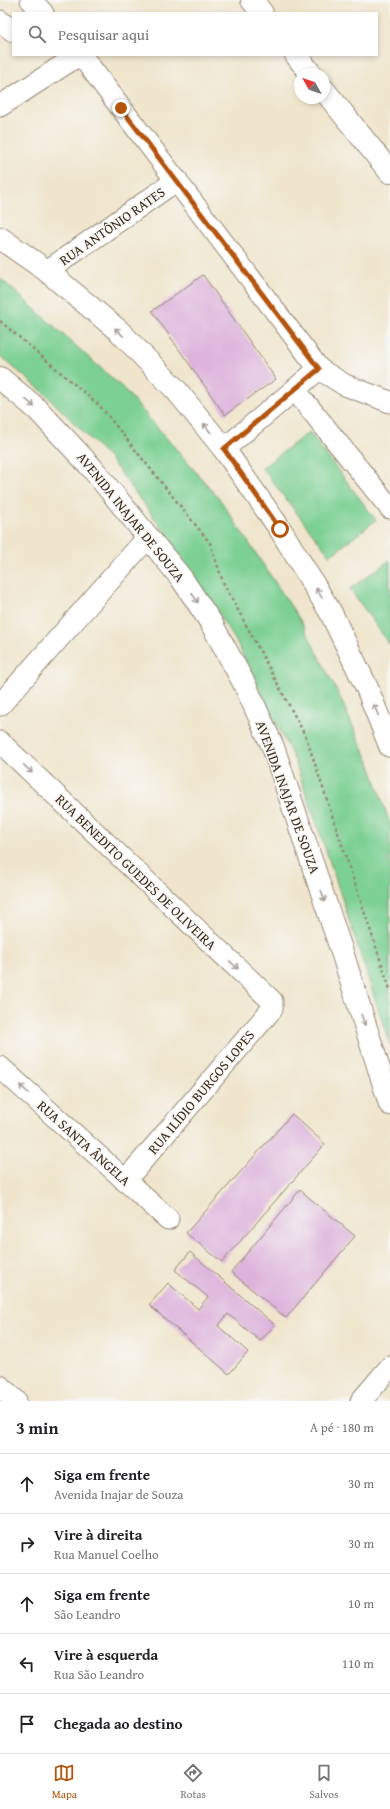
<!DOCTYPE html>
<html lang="pt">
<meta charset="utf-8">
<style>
:root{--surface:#fff;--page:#f2f2f2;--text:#202124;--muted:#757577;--line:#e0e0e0;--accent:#b45309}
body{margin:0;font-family:"Gentium Book Plus",serif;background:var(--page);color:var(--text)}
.compass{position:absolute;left:294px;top:68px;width:36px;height:36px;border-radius:50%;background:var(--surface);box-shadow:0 2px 6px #0003;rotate:310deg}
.stop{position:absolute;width:12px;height:12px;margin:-9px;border:3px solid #b45309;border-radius:50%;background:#fff}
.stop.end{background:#b45309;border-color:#fff;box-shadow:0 1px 4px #0008}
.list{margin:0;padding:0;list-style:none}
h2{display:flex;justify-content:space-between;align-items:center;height:52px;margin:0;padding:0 16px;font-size:17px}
h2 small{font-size:13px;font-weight:400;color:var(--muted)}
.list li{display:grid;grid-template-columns:26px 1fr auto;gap:12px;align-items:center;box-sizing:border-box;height:60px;padding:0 16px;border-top:1px solid var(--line)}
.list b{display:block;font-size:15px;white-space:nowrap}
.list p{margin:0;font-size:13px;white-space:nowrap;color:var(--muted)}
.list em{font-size:13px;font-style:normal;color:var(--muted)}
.icon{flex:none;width:22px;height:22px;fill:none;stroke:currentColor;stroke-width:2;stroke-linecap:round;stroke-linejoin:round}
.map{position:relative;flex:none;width:390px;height:1401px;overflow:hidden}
.search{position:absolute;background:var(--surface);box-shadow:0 2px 6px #0003;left:12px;right:12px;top:12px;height:44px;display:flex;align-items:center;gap:10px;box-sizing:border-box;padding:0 14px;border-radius:0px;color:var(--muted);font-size:15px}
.sheet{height:352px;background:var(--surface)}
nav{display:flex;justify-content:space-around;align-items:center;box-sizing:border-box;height:56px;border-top:1px solid var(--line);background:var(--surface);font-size:11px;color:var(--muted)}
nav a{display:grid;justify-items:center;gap:2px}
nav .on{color:var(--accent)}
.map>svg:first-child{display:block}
</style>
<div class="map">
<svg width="390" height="1401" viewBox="0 0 390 1401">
<rect width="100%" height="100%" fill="#f6f6f2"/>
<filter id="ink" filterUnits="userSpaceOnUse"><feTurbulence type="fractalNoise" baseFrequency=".025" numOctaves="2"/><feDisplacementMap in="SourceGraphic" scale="8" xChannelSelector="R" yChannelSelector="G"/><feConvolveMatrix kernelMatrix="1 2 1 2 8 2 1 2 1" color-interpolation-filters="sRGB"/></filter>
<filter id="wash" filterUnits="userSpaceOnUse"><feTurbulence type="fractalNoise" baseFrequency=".012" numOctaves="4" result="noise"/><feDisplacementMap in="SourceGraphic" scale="16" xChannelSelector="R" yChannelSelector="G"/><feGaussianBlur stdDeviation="0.9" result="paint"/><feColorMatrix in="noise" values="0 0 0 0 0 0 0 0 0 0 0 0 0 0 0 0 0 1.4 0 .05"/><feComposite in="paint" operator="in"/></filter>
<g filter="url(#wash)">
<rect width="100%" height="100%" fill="#f0e5cc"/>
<g fill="#7cd093" stroke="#5c7d58">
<path d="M0,278L124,389L221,501L300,620L337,691L369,762L390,824V1045L333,871L294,759L237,643L167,535L110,459L42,391L0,356Z"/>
<path d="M309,432L376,520L330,556L262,468Z"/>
<path d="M390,560V645L350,589Z"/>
</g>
<g id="blocks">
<g fill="#ddb3dc">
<path d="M203,275L276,379L225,415L152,311Z"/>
<path d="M292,1114L325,1144L222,1262L186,1233Z"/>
<path d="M300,1190L355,1236L286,1318L231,1272Z"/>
<path d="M190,1252L275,1325L260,1341L228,1314L218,1326L248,1352L229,1374L149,1305L168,1283L198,1309L208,1297L175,1270Z"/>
</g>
</g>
</g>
<g filter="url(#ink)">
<use href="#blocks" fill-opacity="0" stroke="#968875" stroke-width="1"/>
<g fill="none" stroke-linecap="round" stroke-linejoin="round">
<defs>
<g id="street">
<path d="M31,0L43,13"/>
<path d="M0,21L13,31"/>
<path d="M81,55L319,369L345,385L390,402"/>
<path d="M0,106L79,55"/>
<path d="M47,271L177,180"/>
<path d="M295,390L390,508"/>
<path d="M224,449L319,369"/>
<path d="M0,705L148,537"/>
<path d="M0,742L272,1001V1009L125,1181"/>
<path d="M0,1067L168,1219"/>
<path d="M0,1386L16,1401"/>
<path d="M361,1401L390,1367"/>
</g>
<g id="secondary">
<path d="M252,0L262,13"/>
<path d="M296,55L311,74"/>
<path d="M324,90L390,172"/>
</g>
<g id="primary">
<path d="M0,238L47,271L119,331L177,391L224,449L280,529L331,613L367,688L390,746"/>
<path d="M0,378L37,409L92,468L182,579L210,621L245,685L273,747L343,955L390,1104"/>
</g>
</defs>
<use href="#street" stroke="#968875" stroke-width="23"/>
<use href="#secondary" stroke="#968875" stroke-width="24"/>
<use href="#primary" stroke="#968875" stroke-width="24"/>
<path stroke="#968875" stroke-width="2.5" stroke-dasharray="3 3" stroke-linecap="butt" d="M0,321L100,406L210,543L223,582L306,737L390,989"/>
<use href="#street" stroke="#fff" stroke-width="21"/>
<use href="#secondary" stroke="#fff" stroke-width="22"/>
<use href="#primary" stroke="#fff" stroke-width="22"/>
</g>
<defs><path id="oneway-shaft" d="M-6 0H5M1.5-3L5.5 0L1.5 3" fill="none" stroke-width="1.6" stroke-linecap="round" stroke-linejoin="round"/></defs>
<g stroke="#a79f9a">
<use href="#oneway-shaft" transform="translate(119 332) rotate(-137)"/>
<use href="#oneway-shaft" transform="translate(30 403) rotate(41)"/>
<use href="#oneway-shaft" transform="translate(207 428) rotate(-128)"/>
<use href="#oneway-shaft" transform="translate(319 593) rotate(-121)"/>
<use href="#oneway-shaft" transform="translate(195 598) rotate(57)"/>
<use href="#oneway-shaft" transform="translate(376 710) rotate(-112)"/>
<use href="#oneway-shaft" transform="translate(28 769) rotate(44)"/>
<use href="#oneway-shaft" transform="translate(323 896) rotate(72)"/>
<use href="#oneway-shaft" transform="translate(234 965) rotate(44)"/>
<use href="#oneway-shaft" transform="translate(363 1020) rotate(72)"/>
<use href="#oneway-shaft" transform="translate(24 1089) rotate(-138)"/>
</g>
</g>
<g fill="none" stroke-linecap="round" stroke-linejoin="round" filter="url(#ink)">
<path stroke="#b45309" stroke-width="5" d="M121,108L319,369L224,449L280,529"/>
</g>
<g text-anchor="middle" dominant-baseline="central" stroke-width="3" stroke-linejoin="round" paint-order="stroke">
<g font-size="14" fill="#3b2a1e" stroke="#f6f6f2">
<text transform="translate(112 226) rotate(-35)">RUA ANTÔNIO RATES</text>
<text transform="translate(131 517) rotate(51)">AVENIDA INAJAR DE SOUZA</text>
<text transform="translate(288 797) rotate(70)">AVENIDA INAJAR DE SOUZA</text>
<text transform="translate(136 872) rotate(44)">RUA BENEDITO GUEDES DE OLIVEIRA</text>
<text transform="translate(201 1092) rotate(-50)">RUA ILÍDIO BURGOS LOPES</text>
<text transform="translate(84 1143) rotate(42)">RUA SANTA ÂNGELA</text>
</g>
</g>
</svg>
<svg class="compass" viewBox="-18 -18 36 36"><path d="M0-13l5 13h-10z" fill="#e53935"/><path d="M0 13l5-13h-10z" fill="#757577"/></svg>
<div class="stop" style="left:280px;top:529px"></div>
<div class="stop end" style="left:121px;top:108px"></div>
<div class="search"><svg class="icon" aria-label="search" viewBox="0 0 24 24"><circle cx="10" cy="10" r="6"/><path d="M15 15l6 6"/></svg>Pesquisar aqui</div>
</div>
<section class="sheet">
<h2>3 min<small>A pé · 180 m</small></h2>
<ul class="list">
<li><svg class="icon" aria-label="ahead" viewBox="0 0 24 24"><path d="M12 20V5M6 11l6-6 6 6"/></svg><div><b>Siga em frente</b><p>Avenida Inajar de Souza</p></div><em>30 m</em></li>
<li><svg class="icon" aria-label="right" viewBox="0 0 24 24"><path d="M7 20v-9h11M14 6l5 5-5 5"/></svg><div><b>Vire à direita</b><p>Rua Manuel Coelho</p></div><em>30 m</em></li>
<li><svg class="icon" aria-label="ahead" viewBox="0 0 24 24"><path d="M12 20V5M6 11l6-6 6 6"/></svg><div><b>Siga em frente</b><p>São Leandro</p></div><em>10 m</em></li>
<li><svg class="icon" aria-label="left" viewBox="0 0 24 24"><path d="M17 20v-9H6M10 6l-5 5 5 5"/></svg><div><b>Vire à esquerda</b><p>Rua São Leandro</p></div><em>110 m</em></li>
<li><svg class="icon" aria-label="arrive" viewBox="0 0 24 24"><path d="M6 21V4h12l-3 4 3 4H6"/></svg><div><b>Chegada ao destino</b></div></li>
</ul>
</section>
<nav>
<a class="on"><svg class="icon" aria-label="map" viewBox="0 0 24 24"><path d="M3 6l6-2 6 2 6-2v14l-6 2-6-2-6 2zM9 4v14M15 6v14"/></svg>Mapa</a>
<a><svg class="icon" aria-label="directions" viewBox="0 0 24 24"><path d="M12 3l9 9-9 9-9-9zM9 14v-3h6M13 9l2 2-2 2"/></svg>Rotas</a>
<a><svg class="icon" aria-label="saved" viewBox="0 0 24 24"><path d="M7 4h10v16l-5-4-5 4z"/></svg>Salvos</a>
</nav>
